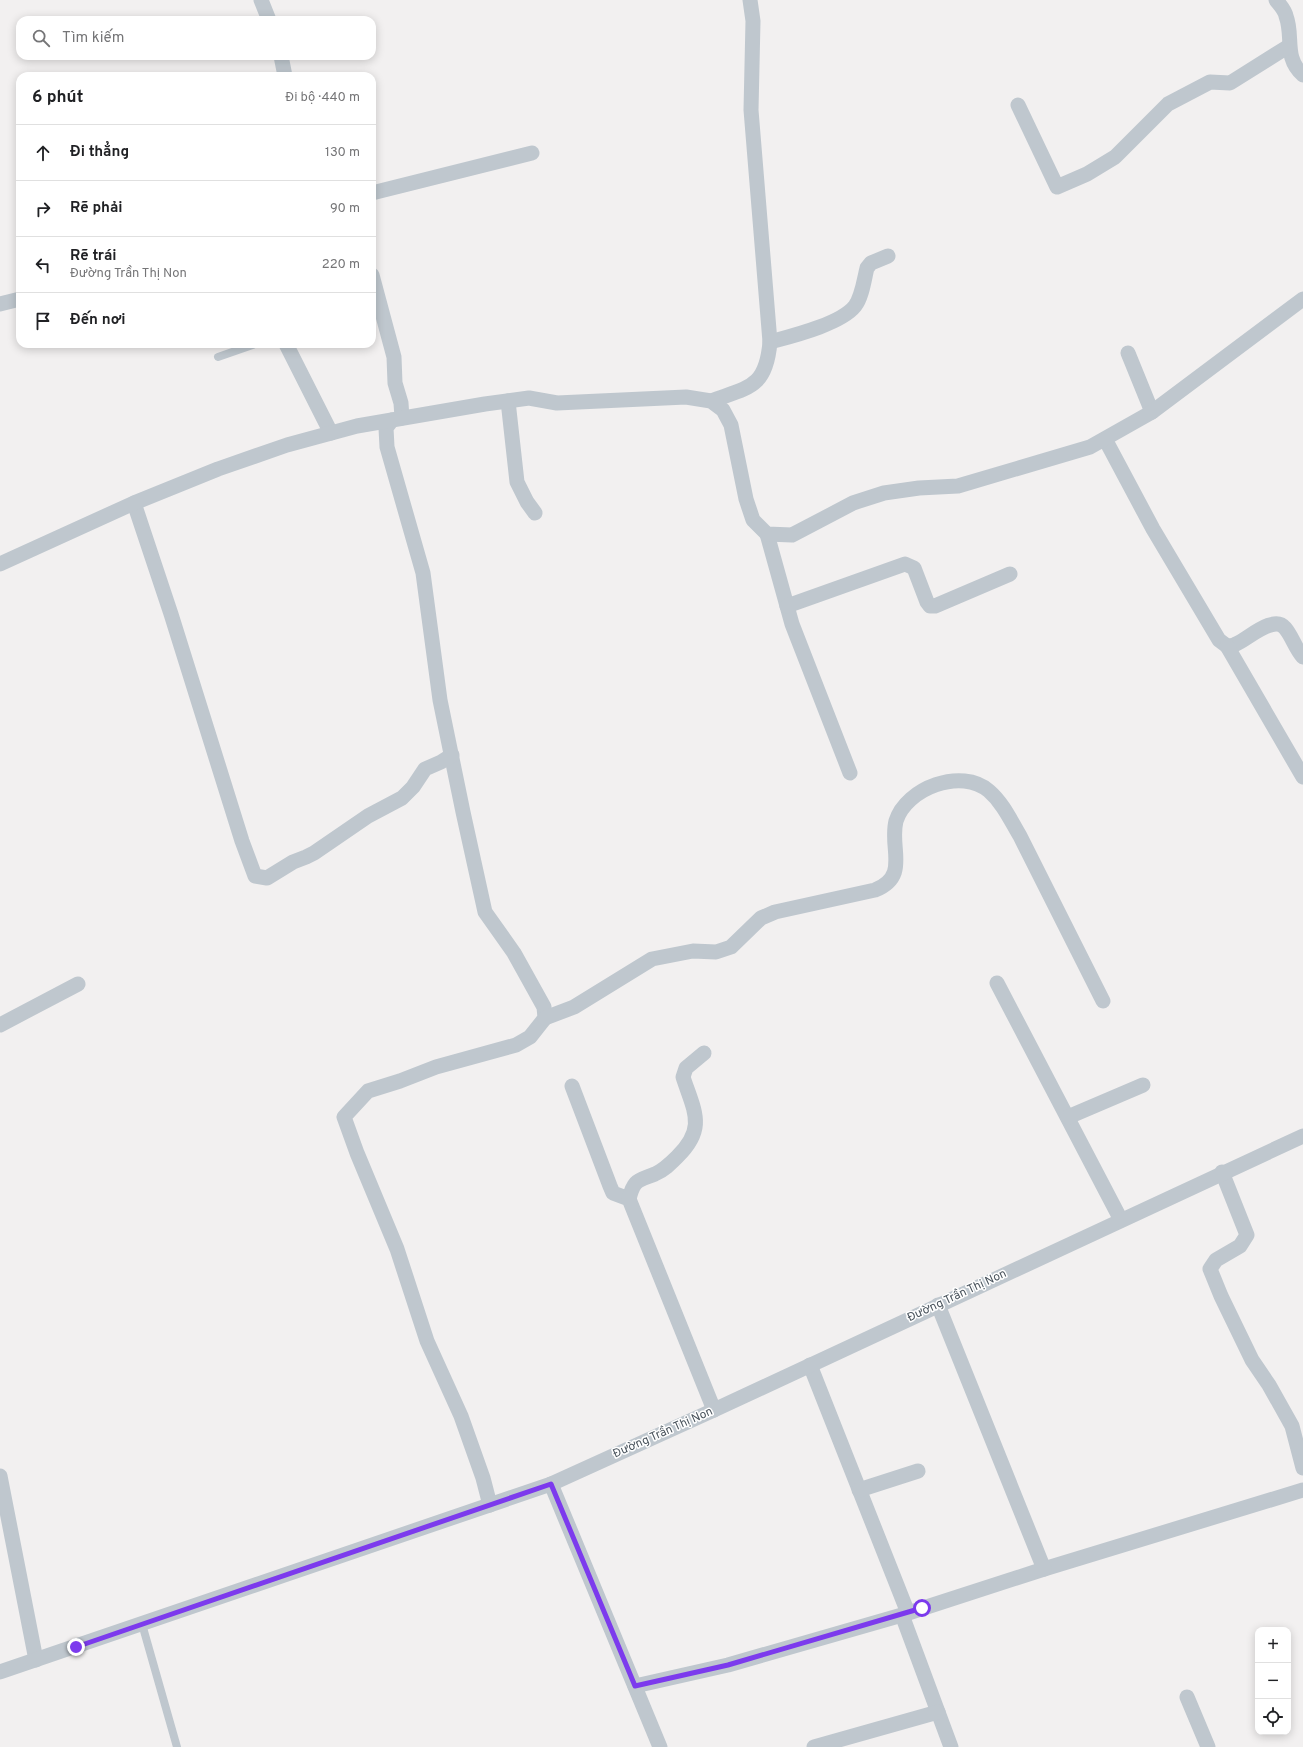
<!DOCTYPE html>
<html lang="vi">
<meta charset="utf-8">
<style>
:root{--surface:#fff;--page:#f2f2f2;--text:#202124;--muted:#757577;--line:#e0e0e0}
body{margin:0;font-family:Overpass,sans-serif;background:var(--page);color:var(--text)}
.controls{position:absolute;right:12px;bottom:12px;display:grid;overflow:hidden;border-radius:8px;box-shadow:0 2px 10px #0003}
.controls button{width:36px;height:36px;display:grid;place-items:center;padding:0;border:0;border-bottom:1px solid var(--line);background:var(--surface);color:var(--text);font:20px sans-serif}
.stop{position:absolute;width:12px;height:12px;margin:-9px;border:3px solid #7c3aed;border-radius:50%;background:#fff}
.stop.end{background:#7c3aed;border-color:#fff;box-shadow:0 1px 4px #0008}
.list{margin:0;padding:0;list-style:none}
h2{display:flex;justify-content:space-between;align-items:center;height:52px;margin:0;padding:0 16px;font-size:17px}
h2 small{font-size:13px;font-weight:400;color:var(--muted)}
.list li{display:grid;grid-template-columns:26px 1fr auto;gap:12px;align-items:center;box-sizing:border-box;height:56px;padding:0 16px;border-top:1px solid var(--line)}
.list b{display:block;font-size:15px;white-space:nowrap}
.list p{margin:0;font-size:13px;white-space:nowrap;color:var(--muted)}
.list em{font-size:13px;font-style:normal;color:var(--muted)}
.icon{flex:none;width:22px;height:22px;fill:none;stroke:currentColor;stroke-width:2;stroke-linecap:round;stroke-linejoin:round}
.map{position:relative;flex:none;width:1303px;height:1747px;overflow:hidden}
.search{position:absolute;background:var(--surface);box-shadow:0 2px 10px #0003;left:16px;top:16px;width:360px;height:44px;display:flex;align-items:center;gap:10px;box-sizing:border-box;padding:0 14px;border-radius:12px;color:var(--muted);font-size:15px}
.panel{position:absolute;background:var(--surface);box-shadow:0 2px 10px #0003;left:16px;top:72px;width:360px;height:276px;border-radius:12px}
.map>svg:first-child{display:block}
</style>
<div class="map">
<svg width="1303" height="1747" viewBox="0 0 1303 1747">
<rect width="100%" height="100%" fill="#f2f0f0"/>
<g fill="none" stroke-linecap="round" stroke-linejoin="round">
<g stroke="#bfc7ce" stroke-width="8">
<path d="M218,357L255,344"/>
<path d="M142,1624L177,1747"/>
</g>
<g stroke="#bfc7ce" stroke-width="15">
<path d="M261,0L269,20"/>
<path d="M1276,0C1280,5 1285,10 1286,16C1294,37 1283,57 1303,75"/>
<path d="M281,56L285,76"/>
<path d="M1018,105L1057,187L1087,174L1115,157L1168,104L1210,82L1230,83L1289,46"/>
<path d="M372,193L532,153"/>
<path d="M372,275L394,357L395,383L401,403L402,418"/>
<path d="M0,304L20,299"/>
<path d="M770,342C792,336 841,324 855,306C862,297 864,280 867,268L871,263L888,256"/>
<path d="M286,344L331,433"/>
<path d="M1128,353L1152,412"/>
<path d="M508,401L517,482L527,502L535,513"/>
<path d="M711,401C749,387 766,388 770,342L751,110L753,21L750,0"/>
<path d="M392,420L386,428L387,447L423,573L440,700L463,812L485,912L514,953L544,1007L545,1018L530,1037L516,1045L436,1067L400,1081L368,1091L344,1117L357,1153L397,1249L427,1341L461,1416L483,1478L490,1505"/>
<path d="M1105,439L1153,529L1219,640L1227,646C1230,646 1233,646 1236,644C1248,639 1274,614 1285,628C1292,636 1295,648 1303,657"/>
<path d="M134,503L171,614L242,841L255,876L267,878L293,862L306,857L314,853L368,816L402,798L413,787L425,769L441,762L452,755"/>
<path d="M767,534L792,624L850,773"/>
<path d="M0,564L134,503L218,469L287,445L357,426L485,404L529,398L557,403L686,397L711,401L723,410L731,425L746,499L753,520L767,534L792,535L853,503L884,493L919,488L958,486L1090,447L1152,412L1303,299"/>
<path d="M787,606L905,564L914,568L927,602L930,606H935L1010,574"/>
<path d="M1227,646L1303,777"/>
<path d="M997,983L1121,1220"/>
<path d="M545,1018L574,1007L652,959L693,951L716,952L731,947L761,918L775,912L875,890C910,876 889,848 896,821C906,788 962,767 989,791C1003,803 1011,821 1020,836L1103,1001"/>
<path d="M0,1025L78,984"/>
<path d="M572,1086L610,1186L613,1193L629,1199L714,1410"/>
<path d="M1068,1117L1143,1085"/>
<path d="M1222,1172L1247,1235L1240,1246L1216,1260L1210,1269L1221,1296L1252,1360L1269,1385L1292,1426L1303,1468"/>
<path d="M629,1199C634,1179 638,1181 655,1174C664,1170 670,1164 677,1157C707,1128 694,1111 683,1077L686,1068L704,1053"/>
<path d="M810,1365L908,1613"/>
<path d="M0,1476L36,1660"/>
<path d="M551,1484L660,1747"/>
<path d="M859,1490L918,1471"/>
<path d="M1044,1569L1303,1490"/>
<path d="M902,1615L951,1747"/>
<path d="M0,1672L551,1484L714,1410L1303,1136"/>
<path d="M635,1686L728,1665L902,1615L1044,1569L938,1305"/>
<path d="M1187,1697L1208,1747"/>
<path d="M814,1747L938,1712"/>
</g>
</g>
<g fill="none" stroke-linecap="round" stroke-linejoin="round">
<path stroke="#7c3aed" stroke-width="5" d="M76,1647L551,1484L635,1686L728,1665L922,1608"/>
</g>
<g text-anchor="middle" dominant-baseline="central" stroke-width="3" stroke-linejoin="round" paint-order="stroke">
<g font-size="12" fill="#49535c" stroke="#fff">
<text transform="translate(957 1296) rotate(-25)">Đường Trần Thị Non</text>
<text transform="translate(663 1433) rotate(-24)">Đường Trần Thị Non</text>
</g>
</g>
</svg>
<div class="controls">
<button>+</button>
<button>−</button>
<button><svg class="icon" aria-label="locate" viewBox="0 0 24 24"><circle cx="12" cy="12" r="6"/><path d="M12 2v4M12 18v4M2 12h4M18 12h4"/></svg></button>
</div>
<div class="stop" style="left:922px;top:1608px"></div>
<div class="stop end" style="left:76px;top:1647px"></div>
<div class="search"><svg class="icon" aria-label="search" viewBox="0 0 24 24"><circle cx="10" cy="10" r="6"/><path d="M15 15l6 6"/></svg>Tìm kiếm</div>
<section class="panel">
<h2>6 phút<small>Đi bộ · 440 m</small></h2>
<ul class="list">
<li><svg class="icon" aria-label="ahead" viewBox="0 0 24 24"><path d="M12 20V5M6 11l6-6 6 6"/></svg><div><b>Đi thẳng</b></div><em>130 m</em></li>
<li><svg class="icon" aria-label="right" viewBox="0 0 24 24"><path d="M7 20v-9h11M14 6l5 5-5 5"/></svg><div><b>Rẽ phải</b></div><em>90 m</em></li>
<li><svg class="icon" aria-label="left" viewBox="0 0 24 24"><path d="M17 20v-9H6M10 6l-5 5 5 5"/></svg><div><b>Rẽ trái</b><p>Đường Trần Thị Non</p></div><em>220 m</em></li>
<li><svg class="icon" aria-label="arrive" viewBox="0 0 24 24"><path d="M6 21V4h12l-3 4 3 4H6"/></svg><div><b>Đến nơi</b></div></li>
</ul>
</section>
</div>
